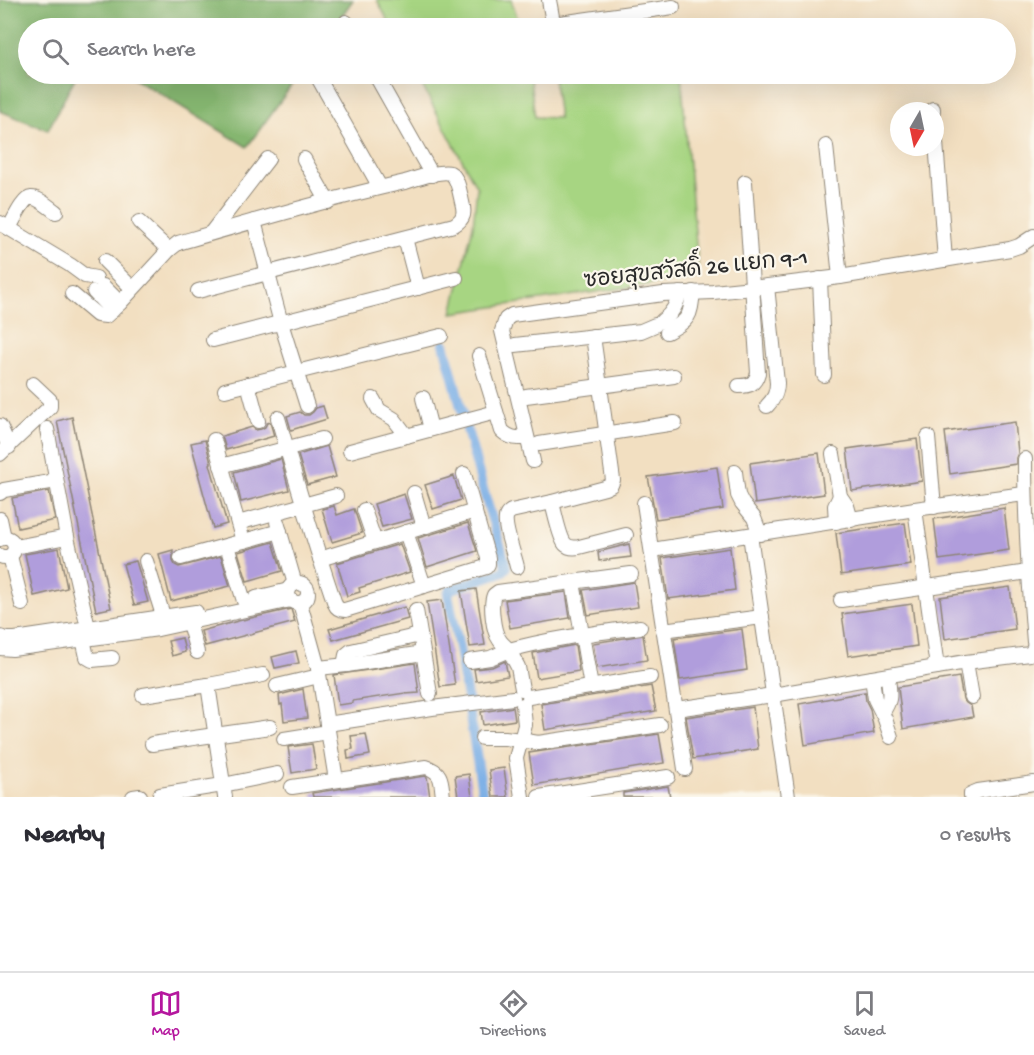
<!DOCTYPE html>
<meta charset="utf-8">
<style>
:root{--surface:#fff;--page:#f7f7f7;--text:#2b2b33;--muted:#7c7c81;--line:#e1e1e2;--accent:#b5179e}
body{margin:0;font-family:"Gochi Hand","Playpen Sans Thai",sans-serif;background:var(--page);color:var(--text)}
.compass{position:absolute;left:890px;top:102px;width:54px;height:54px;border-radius:50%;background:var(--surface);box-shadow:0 6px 24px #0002;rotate:189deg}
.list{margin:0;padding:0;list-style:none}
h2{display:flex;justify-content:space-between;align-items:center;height:78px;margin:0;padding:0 24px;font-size:26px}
h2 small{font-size:20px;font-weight:400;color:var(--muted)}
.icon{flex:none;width:33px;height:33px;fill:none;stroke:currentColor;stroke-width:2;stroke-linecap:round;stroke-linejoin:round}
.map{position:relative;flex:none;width:1034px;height:797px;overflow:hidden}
.search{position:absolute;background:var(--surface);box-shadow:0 6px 24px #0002;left:18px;right:18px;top:18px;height:66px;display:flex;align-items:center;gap:15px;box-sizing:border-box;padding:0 21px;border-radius:33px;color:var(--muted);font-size:22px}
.sheet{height:174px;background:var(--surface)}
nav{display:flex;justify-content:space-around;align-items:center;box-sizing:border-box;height:84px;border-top:2px solid var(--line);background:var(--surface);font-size:16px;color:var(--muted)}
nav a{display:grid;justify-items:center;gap:3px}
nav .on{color:var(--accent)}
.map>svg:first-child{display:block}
</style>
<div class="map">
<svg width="1034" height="797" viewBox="0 0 1034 797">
<rect width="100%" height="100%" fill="#fbf7ec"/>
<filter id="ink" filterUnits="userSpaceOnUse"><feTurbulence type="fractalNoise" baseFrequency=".0167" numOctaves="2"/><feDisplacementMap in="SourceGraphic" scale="12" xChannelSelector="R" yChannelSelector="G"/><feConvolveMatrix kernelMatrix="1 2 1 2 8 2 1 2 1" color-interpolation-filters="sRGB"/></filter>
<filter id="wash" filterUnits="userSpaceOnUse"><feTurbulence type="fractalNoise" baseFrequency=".008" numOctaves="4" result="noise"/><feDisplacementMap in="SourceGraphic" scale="24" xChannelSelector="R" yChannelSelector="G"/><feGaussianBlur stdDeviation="1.35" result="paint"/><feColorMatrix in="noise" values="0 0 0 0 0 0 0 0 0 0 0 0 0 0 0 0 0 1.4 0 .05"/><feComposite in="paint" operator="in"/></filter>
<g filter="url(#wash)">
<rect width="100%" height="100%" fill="#f2dfc1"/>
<g fill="#a7d582" stroke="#698056" stroke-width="1.5">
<path d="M377,0H511L521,28H392Z"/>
<path d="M416,74H529L535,117L559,118L553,74H681L699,277L452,313L473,226L477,188Z"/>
</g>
<g fill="#85b670" stroke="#58704e" stroke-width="1.5">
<path d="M0,0H353L333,28H28V74H77L48,130L0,111Z"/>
<path d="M128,74H300L247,147Z"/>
</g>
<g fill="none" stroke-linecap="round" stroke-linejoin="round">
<path stroke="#78ade6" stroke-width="10" d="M444,344L483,489L505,562L506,568L502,572L451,589L448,594L459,648L483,797"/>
</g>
<g id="blocks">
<g fill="#b09ddc">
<path d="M323,406L327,419L291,430L287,416L300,412L304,415H309L313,412L316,408Z"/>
<path d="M72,417L111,608L96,611L57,421Z"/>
<path d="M270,422L274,436L226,450L222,436L252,427L256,430L261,429L265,427L267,423Z"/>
<path d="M1015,422L1018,453L1016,458V464L950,474L945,432Z"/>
<path d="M917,439L922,481L852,491L847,449Z"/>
<path d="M205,440L211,463L210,464L227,524L213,528L198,473H199L191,443Z"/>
<path d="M327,446L336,477L307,485L298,455Z"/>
<path d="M819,453L824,494L755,504L750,463Z"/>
<path d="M281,459L289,490L241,502L234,472Z"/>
<path d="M717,467L723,509L656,519L648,477Z"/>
<path d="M454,476L461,500L433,509L425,485Z"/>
<path d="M49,491L55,520L18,528L12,498Z"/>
<path d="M404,494L412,519L382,527L374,504Z"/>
<path d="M334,506L337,515L354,509L362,533L332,542L322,509Z"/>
<path d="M1004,508L1009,550L939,560L934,519Z"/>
<path d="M468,523L477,551L427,567L418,538Z"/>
<path d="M905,523L911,565L841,575L836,533Z"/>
<path d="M273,542L282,571L247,581L238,552Z"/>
<path d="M400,544L410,572L359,588L360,592L347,596L337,563Z"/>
<path d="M629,544L631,557L599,561L598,552Z"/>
<path d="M59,548L67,588L34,596L25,554Z"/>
<path d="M730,548L735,590L668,599L662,558Z"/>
<path d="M173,550V561L175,565L179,567L221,556L230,586L171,601L159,554Z"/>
<path d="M136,561L148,602L134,605L123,564Z"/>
<path d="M634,582L638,607L588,615L583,590Z"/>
<path d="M1010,587L1015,629L945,639L940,597Z"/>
<path d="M476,589L485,645L470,647L461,591Z"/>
<path d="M566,592L570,618L510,628L505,600Z"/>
<path d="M442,600L455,685L440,687L427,602Z"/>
<path d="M912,604L917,646L848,656L842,614Z"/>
<path d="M405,607L408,619L333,640L329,629Z"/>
<path d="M291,609L295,622L205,646L201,631L238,621Z"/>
<path d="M742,629L747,670L680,680L674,638Z"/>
<path d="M643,635L647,660L597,668L593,643Z"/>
<path d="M182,638L185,652L172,656L168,641Z"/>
<path d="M575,645L579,671L537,678L533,653Z"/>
<path d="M296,651L299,663L275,668L272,657Z"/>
<path d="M505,661L508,676L476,681L474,669L492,667Z"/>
<path d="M415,663L419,693L405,694V693L352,701L353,703L338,705L334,675Z"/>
<path d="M959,677L963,699L966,703L971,706L973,717L903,729L898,687Z"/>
<path d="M651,686L656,711L545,730L541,704Z"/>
<path d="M303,689L307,718L284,721L282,704L280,705L279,695Z"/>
<path d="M865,692L866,701L870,709L874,733L805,745L799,704Z"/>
<path d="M513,707L515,720L483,725L481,712Z"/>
<path d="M753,707L758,749L693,759L686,717Z"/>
<path d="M366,734L370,755L348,759L347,750L353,749L351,736Z"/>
<path d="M659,734L664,763L534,785L529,753Z"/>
<path d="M312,744L316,769L292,773L288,747Z"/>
<path d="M504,768L508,797H493L489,770Z"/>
<path d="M469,774L472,797H458L455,776Z"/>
<path d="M425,776L427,777L430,797H313L312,793Z"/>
<path d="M668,786L670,797H623V793Z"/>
</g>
</g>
</g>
<g filter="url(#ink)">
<use href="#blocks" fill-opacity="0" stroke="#8e8576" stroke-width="1.5"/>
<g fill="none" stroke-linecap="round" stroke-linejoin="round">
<defs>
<g id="minor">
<path d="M549,0L554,28"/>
<path d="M346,22L350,28"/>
<path d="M553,24L673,7"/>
<path d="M316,74L380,187"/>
<path d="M375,74L432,175"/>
<path d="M933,109V111"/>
<path d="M935,129L945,260"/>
<path d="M826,146L840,277"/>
<path d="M304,159L328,202"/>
<path d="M254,221L281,323L307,406"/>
<path d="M139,222L169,250"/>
<path d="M0,223L70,265L85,276L96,278"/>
<path d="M9,228C13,222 23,198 31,198C38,197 50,208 56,212"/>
<path d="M211,233L268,159"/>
<path d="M405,238L418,288"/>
<path d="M105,261L132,288"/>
<path d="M820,279L824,375"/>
<path d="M103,286L120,303"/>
<path d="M94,292L112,311"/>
<path d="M72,294L97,315L106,316L120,303L169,250L178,243C254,221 329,199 405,182C415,179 441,170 450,173C458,177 460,194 462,202C465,213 464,219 454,225L198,291"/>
<path d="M662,321C673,313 676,305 680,293"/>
<path d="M667,332C690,319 690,318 693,292"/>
<path d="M213,340L456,278"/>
<path d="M515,345L641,331L655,325"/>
<path d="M479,356L502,431C511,439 516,438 527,438"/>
<path d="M248,384L258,421"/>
<path d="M739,386C750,386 755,384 758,373L745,182"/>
<path d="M225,390L441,336"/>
<path d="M526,396L674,376"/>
<path d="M423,398L431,429"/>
<path d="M373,399L379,410L394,419L407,436"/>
<path d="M767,406C774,399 777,393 777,383L767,286"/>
<path d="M278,418C296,481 314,543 335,604C337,609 340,610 345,610L486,567L488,564V558L464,474"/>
<path d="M0,426L9,447"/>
<path d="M47,429L67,537L90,636"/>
<path d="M928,437L934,507"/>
<path d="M214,440L243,541"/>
<path d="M539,444L675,423"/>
<path d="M350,451L496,412"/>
<path d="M0,454L50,407V400L33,384"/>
<path d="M833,454L840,496L847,506L851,520"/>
<path d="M1025,459C1025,520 1029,581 1034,642"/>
<path d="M533,461L502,331L506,319L512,315L663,294L713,292L752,288L840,277L1010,249L1019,246L1034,236"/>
<path d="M221,466L322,439"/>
<path d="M735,472L738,495L742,503L754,518L760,534"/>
<path d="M0,493L4,490L56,481"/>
<path d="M414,493L424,527"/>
<path d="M552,502C554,511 560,538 565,544C569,548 574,548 579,547L626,535"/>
<path d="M644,503L685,769"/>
<path d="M915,509L937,667"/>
<path d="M364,510L375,542"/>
<path d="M0,519L4,538"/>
<path d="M277,522L295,584"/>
<path d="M836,522L835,506L840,496"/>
<path d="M238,523L336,496"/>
<path d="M406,532L424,586"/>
<path d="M750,535L788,797"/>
<path d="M0,539C7,536 13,539 15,547C14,555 8,559 0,556"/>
<path d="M227,546L244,601"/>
<path d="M15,547L67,537"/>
<path d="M652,550L915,509L1024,494"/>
<path d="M10,556L22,604"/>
<path d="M181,558L280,531"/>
<path d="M320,559L475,511"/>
<path d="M146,561L166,625"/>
<path d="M517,567C515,557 504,528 506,518C506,514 509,513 511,511L552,502L605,488L611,485L613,480L593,336"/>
<path d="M573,582L591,687"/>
<circle cx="298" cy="593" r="10"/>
<path d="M256,598L289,590"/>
<path d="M841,600L1028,572"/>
<path d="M300,603L318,668L336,780"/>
<path d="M416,610L430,694"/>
<path d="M189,623L197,652"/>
<path d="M663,630L762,617"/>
<path d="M0,637L6,639H15L196,612"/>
<path d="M83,639L87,657L92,660L112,658"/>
<path d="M0,648L12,649L158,629L291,600"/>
<path d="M470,661L490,658L509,650C506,647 501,643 499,639C493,631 490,604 494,595L498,592L631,574"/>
<path d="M966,662L972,697"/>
<path d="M347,665L345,660L346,655L351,651L420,635"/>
<path d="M318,668L347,665L423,653"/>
<path d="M872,678L875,699L885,719L891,737"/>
<path d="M208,685L225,797"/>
<path d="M277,686L319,676"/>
<path d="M522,689L518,667L509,650C552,638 596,633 640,627"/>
<path d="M143,695L208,685L263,675"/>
<path d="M529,697L650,677"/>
<path d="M523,705L525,725L521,740L538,743L660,725"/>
<path d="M676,709L773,695L966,662L1030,654L1033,650L1034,647"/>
<path d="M882,713C893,698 889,693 888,676"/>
<path d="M327,724L432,708L513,698"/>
<path d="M482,738H505L521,740L516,758L522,797"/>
<path d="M284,739L328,732"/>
<path d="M152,744L270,727"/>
<path d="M292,787L426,767C443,772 441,782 443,797"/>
<path d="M160,795L223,785L277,774"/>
<path d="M133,797L140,796"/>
<path d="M539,797L668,777"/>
<path d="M971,797V794L978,791L1034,783"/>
</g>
</defs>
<use href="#minor" stroke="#8e8576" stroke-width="16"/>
<use href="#minor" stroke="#fff" stroke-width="14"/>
</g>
</g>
<g text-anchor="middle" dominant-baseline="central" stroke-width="4.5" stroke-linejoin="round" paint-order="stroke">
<g font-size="22" fill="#2b2b2b" stroke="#fbf7ec">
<text transform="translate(696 271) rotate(-6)">ซอยสุขสวัสดิ์ 26 แยก 9-1</text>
</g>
</g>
</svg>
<svg class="compass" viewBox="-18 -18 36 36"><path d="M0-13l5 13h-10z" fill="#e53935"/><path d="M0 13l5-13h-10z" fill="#7c7c81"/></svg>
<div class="search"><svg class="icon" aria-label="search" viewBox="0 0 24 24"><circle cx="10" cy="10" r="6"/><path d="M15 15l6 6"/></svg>Search here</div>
</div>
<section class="sheet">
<h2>Nearby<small>0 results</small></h2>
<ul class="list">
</ul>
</section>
<nav>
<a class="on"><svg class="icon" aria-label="map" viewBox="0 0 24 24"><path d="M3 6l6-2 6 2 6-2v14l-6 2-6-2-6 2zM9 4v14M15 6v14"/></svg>Map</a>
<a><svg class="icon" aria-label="directions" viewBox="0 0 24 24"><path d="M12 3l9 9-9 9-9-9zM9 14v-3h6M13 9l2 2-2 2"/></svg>Directions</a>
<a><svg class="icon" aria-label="saved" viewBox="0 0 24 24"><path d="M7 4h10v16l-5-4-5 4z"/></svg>Saved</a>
</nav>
